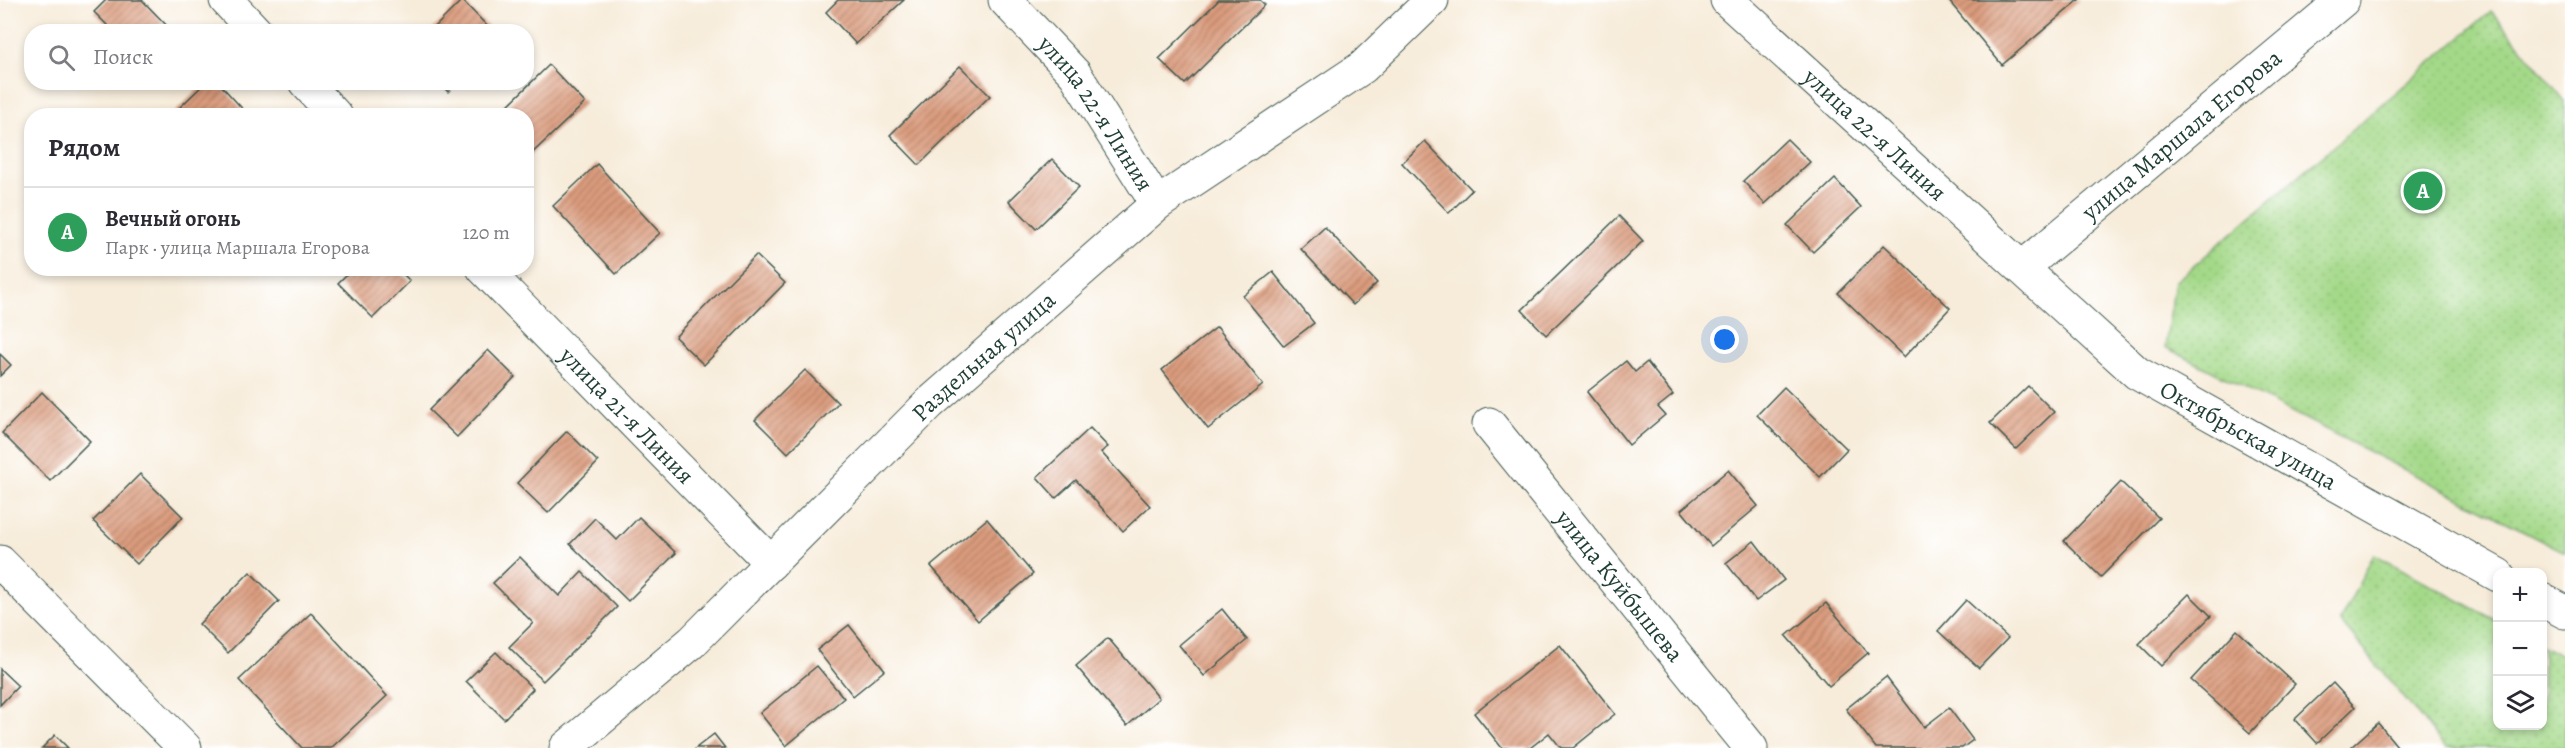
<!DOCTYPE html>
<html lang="ru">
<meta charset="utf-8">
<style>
:root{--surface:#fff;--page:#f2f2f3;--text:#2b2b33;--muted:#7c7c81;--line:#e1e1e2;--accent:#7c3aed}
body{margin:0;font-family:Alegreya,serif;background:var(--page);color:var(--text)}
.controls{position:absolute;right:18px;bottom:18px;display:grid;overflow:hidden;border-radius:12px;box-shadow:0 3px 9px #0003}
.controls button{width:54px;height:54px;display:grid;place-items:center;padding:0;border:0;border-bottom:2px solid var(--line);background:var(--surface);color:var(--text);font:30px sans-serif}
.you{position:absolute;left:1725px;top:340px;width:21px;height:21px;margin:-15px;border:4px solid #fff;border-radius:50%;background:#1a73e8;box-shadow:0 0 0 9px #1a73e833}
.badge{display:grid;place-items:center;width:39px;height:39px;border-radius:50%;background:var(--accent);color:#fff;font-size:20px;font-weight:700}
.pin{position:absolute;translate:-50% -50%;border:3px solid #fff;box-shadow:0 2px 6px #0006}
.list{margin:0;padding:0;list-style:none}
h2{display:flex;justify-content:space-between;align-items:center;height:78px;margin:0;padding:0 24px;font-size:26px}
h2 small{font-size:20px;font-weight:400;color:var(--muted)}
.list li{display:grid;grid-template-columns:39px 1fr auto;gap:18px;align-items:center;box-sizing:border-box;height:90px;padding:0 24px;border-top:2px solid var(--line)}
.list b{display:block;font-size:22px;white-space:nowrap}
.list p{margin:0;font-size:20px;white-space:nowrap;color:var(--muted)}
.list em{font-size:20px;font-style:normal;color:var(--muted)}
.icon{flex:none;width:33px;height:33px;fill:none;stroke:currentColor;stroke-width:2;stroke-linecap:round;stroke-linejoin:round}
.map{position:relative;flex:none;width:2565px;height:748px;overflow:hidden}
.search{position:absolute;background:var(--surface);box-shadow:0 3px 9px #0003;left:24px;top:24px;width:510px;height:66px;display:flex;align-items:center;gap:15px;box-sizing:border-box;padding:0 21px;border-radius:24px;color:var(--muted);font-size:22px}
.panel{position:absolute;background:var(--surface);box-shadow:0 3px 9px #0003;left:24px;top:108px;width:510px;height:168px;border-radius:24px}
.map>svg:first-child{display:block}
</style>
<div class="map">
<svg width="2565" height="748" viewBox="0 0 2565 748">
<defs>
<pattern id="grass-dots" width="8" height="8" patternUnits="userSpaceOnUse" patternTransform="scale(1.5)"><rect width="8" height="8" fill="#a4d989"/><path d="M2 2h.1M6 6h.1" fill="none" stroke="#8dbb77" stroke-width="1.8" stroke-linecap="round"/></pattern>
<pattern id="building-hatch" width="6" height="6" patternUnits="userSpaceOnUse" patternTransform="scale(1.5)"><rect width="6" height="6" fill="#db9b7d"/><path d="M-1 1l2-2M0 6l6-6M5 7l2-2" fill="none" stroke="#b18067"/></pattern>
</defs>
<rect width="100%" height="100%" fill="#fff"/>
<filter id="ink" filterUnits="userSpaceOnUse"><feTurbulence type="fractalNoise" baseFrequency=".0167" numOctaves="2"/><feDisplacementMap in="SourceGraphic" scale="12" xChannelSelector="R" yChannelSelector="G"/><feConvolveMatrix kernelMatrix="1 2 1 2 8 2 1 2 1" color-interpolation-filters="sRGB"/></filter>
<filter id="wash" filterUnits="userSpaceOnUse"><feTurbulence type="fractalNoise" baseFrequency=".008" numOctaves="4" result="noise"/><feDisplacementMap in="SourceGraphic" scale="24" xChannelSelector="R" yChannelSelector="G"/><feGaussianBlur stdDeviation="1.35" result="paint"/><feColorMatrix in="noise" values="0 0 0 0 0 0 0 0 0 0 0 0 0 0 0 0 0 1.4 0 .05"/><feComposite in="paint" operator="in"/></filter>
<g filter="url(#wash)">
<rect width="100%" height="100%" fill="#f7ecda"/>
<g fill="url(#grass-dots)" stroke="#628b5e" stroke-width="1.5">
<path d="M2491,11L2565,101V552L2165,347L2175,282Z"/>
<path d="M2374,554L2497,621L2498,726H2542L2543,646L2565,658V748H2446L2340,621Z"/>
</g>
<g id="blocks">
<g fill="url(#building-hatch)">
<path d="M106,0H142L173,32H114L94,12Z"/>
<path d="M462,0L493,32H430Z"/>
<path d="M838,0H904L856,44L826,12Z"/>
<path d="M1219,0H1260L1265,5L1185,84L1159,59Z"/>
<path d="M1948,0H2079L2002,65Z"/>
<path d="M549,65L585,103L526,159V116H497Z"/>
<path d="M960,66L990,96L919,165L890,135Z"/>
<path d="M206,82H218L249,116H174L173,114Z"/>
<path d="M439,82H458L448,92Z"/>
<path d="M1787,139L1810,162L1765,204L1743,181Z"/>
<path d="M1425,141L1472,190L1449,213L1402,163Z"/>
<path d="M1052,159L1079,187L1036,229L1009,201Z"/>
<path d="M597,164L660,233L616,274L553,206Z"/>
<path d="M1835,179L1861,207L1813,252L1787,225Z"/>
<path d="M1619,216L1643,241L1546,335L1522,310Z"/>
<path d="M1325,227L1377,283L1353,305L1301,249Z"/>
<path d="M1884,245L1950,308L1904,357L1838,293Z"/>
<path d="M756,255L785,283L704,365L675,337Z"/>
<path d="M353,268H397L410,281L373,318L338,283Z"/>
<path d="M1273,272L1314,323L1284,346L1243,296Z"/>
<path d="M1217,327L1263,385L1208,429L1162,370Z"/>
<path d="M488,350L515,377L457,437L429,410Z"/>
<path d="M0,354L11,365L0,376Z"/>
<path d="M1626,361L1635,372L1647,362L1673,395L1658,407L1665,415L1629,445L1587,392Z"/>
<path d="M805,370L838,403L788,453L755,420Z"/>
<path d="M2028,386L2054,412L2016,449L1990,423Z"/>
<path d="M1784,387L1847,449L1820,477L1757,415Z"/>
<path d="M42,392L90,441L50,481L2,433Z"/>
<path d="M1090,428L1108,447L1101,452L1150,506L1123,531L1076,480L1056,498L1037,477Z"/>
<path d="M567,431L598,462L548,513L517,483Z"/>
<path d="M1728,470L1758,506L1711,546L1681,510Z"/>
<path d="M140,474L183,517L137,564L93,521Z"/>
<path d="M2121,482L2159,518L2101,577L2064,541Z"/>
<path d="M639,517L676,553L628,601L570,544L595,518L617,540Z"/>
<path d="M987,519L1033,574L978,621L931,566Z"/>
<path d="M1754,541L1784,580L1756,601L1726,563Z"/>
<path d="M520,557L559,596L582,572L617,607L543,681L509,647L533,623L493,583Z"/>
<path d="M250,572L279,601L228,653L199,624Z"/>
<path d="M2189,594L2211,616L2161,666L2139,644Z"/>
<path d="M1966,600L2008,638L1979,668L1938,631Z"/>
<path d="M1826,603L1868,653L1829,686L1786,636Z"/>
<path d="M1222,609L1247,640L1204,676L1179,645Z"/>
<path d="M311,613L387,696L331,748H302L239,680Z"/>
<path d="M849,625L885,670L853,696L817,650Z"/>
<path d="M2237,630L2295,684L2250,733L2191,680Z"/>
<path d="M1108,638L1159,698L1127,726L1076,666Z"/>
<path d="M1560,645L1615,714L1573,748H1561L1549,733L1530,748H1502L1474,713Z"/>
<path d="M496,652L533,689L504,719L466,681Z"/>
<path d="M817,666L844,698L786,746L760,713Z"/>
<path d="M0,669L18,686L0,705Z"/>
<path d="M1886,677L1924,727L1949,708L1973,740L1962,748H1876L1846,709Z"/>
<path d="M2333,683L2355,707L2317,743L2295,719Z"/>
<path d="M2378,723L2397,746L2395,748H2350Z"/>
<path d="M714,734L725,748H696Z"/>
<path d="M55,735L68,748H42Z"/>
</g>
</g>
</g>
<g filter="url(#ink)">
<use href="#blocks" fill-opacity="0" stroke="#3f574d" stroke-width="1.5"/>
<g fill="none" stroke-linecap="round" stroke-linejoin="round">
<defs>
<g id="minor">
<path d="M226,0L256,32"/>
<path id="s1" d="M1005,0L1075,74L1157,204"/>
<path d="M305,82L336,116"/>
<path id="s2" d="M483,268L771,563"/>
<path id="s3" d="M1489,424L1751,748"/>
<path d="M0,562L185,748"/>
<path id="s4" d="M566,748L692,642L930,403L1157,204L1363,67L1432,0"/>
</g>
<g id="secondary">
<path id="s5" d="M1727,0L2137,373L2498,575"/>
<path id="s6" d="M2022,268L2343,0"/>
<path d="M2542,600L2565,612"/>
</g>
</defs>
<use href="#minor" stroke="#3f574d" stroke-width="35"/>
<use href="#secondary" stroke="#3f574d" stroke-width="35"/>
<use href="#minor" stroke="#fff" stroke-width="33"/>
<use href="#secondary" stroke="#fff" stroke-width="33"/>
</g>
</g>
<g text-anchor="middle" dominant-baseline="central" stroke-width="4.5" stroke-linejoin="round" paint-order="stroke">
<g font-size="24" fill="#1f3d34" stroke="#fff">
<text stroke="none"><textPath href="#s1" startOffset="146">улица 22-я Линия</textPath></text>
<text stroke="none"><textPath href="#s5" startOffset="200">улица 22-я Линия</textPath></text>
<text stroke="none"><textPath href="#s6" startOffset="208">улица Маршала Егорова</textPath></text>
<text stroke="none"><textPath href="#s4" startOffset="573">Раздельная улица</textPath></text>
<text stroke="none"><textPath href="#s2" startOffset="206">улица 21-я Линия</textPath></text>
<text stroke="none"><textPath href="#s5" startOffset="682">Октябрьская улица</textPath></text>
<text stroke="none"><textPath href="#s3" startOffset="208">улица Куйбышева</textPath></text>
</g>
</g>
</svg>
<div class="controls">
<button>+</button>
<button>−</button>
<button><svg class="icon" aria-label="layers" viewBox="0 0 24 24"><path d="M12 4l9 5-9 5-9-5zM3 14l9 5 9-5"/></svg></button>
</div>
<div class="you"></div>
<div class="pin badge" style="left:2423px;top:191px;background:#2e9e5b">A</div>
<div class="search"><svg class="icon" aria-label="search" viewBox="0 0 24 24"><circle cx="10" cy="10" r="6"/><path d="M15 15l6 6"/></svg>Поиск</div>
<section class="panel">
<h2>Рядом<small></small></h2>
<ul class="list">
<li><span class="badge" style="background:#2e9e5b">A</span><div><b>Вечный огонь</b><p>Парк · улица Маршала Егорова</p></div><em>120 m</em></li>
</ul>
</section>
</div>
